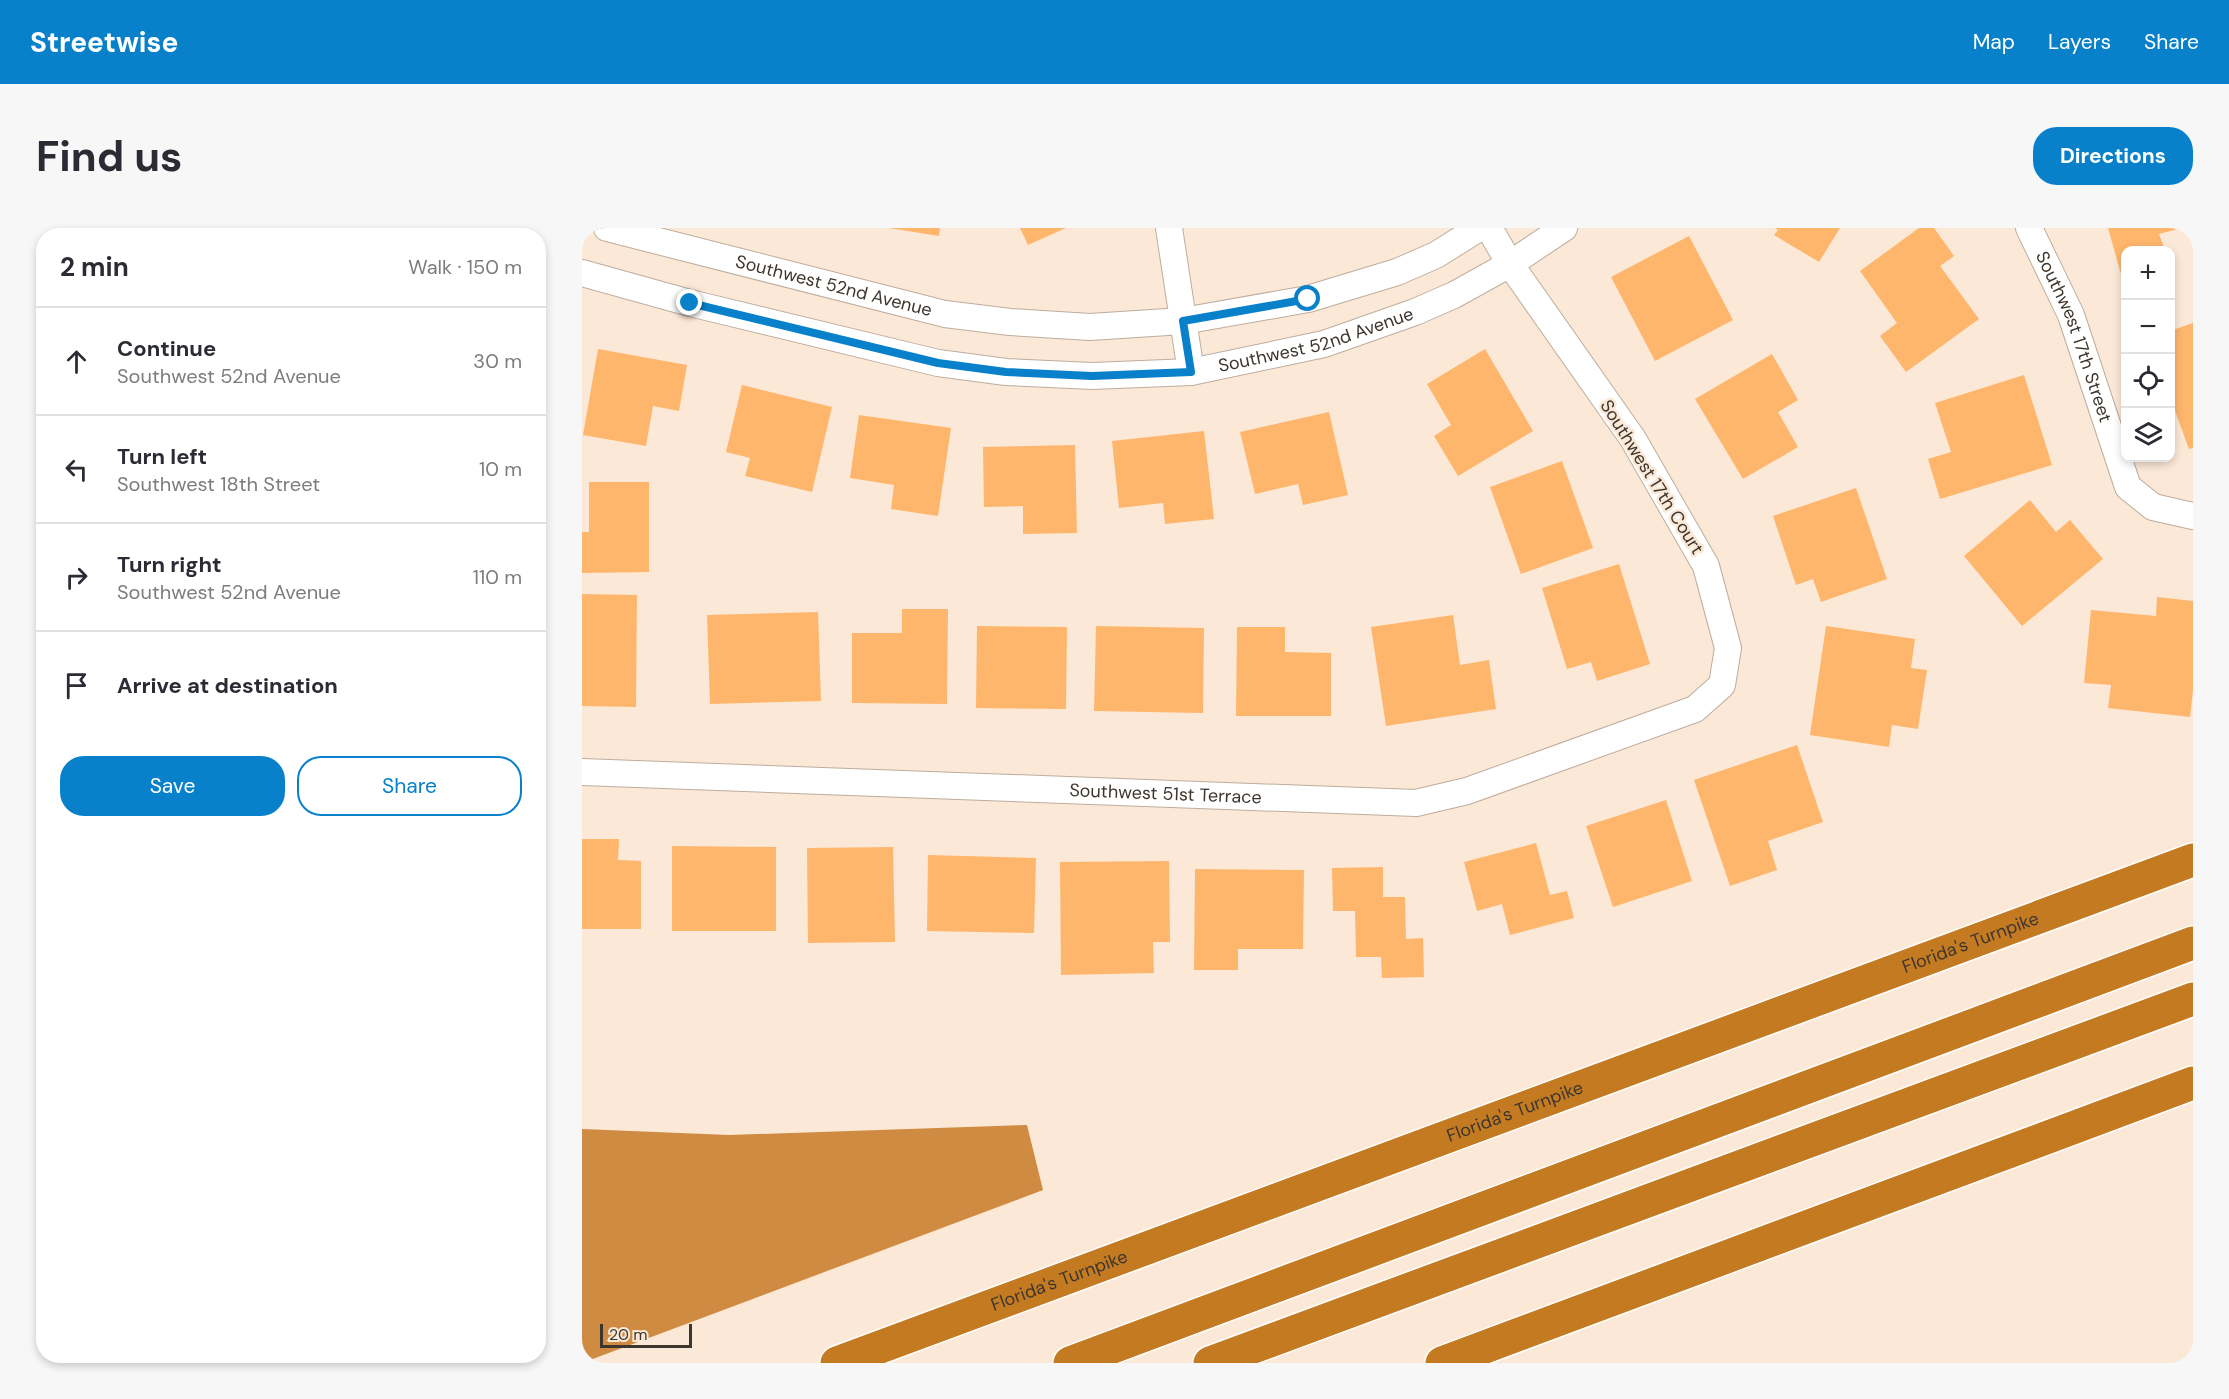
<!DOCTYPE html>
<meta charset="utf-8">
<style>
:root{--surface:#fff;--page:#f7f7f7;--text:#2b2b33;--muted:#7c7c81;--line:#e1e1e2;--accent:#0881ca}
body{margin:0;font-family:"DM Sans",sans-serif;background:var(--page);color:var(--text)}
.controls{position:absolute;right:18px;top:18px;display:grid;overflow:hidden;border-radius:12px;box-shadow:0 3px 9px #0003}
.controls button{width:54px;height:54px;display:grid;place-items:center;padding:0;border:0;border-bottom:2px solid var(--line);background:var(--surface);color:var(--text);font:30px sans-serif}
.scale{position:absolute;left:18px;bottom:15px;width:92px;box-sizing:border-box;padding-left:6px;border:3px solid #3d362f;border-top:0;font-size:16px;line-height:21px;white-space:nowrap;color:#3d362f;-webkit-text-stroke:4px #fbe8d7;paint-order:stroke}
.stop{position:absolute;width:18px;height:18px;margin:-14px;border:4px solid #0881ca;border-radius:50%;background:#fff}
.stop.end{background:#0881ca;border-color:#fff;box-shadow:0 2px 6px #0008}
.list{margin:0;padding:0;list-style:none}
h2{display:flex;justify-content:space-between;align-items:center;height:78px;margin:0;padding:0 24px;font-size:26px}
h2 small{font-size:20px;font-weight:400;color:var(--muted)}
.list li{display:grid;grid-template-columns:39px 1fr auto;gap:18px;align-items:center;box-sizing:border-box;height:108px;padding:0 24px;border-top:2px solid var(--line)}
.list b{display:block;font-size:22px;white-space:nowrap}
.list p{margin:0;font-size:20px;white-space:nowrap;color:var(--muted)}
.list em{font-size:20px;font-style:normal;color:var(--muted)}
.actions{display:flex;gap:12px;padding:18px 24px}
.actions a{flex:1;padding:14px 0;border:2px solid var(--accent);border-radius:24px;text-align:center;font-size:21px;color:var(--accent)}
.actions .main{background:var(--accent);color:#fff}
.icon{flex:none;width:33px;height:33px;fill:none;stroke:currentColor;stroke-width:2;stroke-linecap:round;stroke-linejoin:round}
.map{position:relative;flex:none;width:1611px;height:1135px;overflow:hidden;border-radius:24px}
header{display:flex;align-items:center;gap:36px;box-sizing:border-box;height:84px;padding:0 30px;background:var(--accent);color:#fff}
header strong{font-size:28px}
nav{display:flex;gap:33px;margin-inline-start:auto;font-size:21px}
.intro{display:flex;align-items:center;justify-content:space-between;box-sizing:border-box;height:144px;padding:0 36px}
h1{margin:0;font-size:42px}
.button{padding:15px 27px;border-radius:24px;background:var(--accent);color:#fff;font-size:21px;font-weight:700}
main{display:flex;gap:36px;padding:0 36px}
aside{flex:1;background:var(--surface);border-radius:24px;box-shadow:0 3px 9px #0003}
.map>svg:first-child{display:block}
</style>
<header>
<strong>Streetwise</strong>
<nav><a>Map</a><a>Layers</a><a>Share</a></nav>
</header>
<div class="intro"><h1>Find us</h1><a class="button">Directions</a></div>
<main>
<aside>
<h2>2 min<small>Walk · 150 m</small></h2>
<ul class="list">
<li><svg class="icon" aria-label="ahead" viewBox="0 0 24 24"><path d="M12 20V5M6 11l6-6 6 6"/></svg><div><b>Continue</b><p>Southwest 52nd Avenue</p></div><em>30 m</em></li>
<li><svg class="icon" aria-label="left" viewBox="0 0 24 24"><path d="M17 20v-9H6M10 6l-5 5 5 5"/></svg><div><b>Turn left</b><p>Southwest 18th Street</p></div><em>10 m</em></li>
<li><svg class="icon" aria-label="right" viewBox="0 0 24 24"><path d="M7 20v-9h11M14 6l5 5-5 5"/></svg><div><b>Turn right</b><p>Southwest 52nd Avenue</p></div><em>110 m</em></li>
<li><svg class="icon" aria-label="arrive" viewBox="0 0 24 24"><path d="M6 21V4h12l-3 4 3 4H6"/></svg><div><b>Arrive at destination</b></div></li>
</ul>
<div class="actions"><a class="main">Save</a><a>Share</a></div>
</aside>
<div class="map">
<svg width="1611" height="1135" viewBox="0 0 1611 1135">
<rect width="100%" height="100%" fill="#fbe8d7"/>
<path fill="#d08b42" d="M445,897L461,962L0,1135V901L147,907Z"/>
<g fill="#feb66d">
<path d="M307,0H358L357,8Z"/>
<path d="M438,0H484L446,17Z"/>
<path d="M1193,0H1258L1237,34L1192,7L1196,2Z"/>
<path d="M1337,0H1352L1372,28L1358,38L1397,91L1324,144L1298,108L1315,95L1278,43Z"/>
<path d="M1526,0H1596V1L1577,6L1583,22H1544V53H1541Z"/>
<path d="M1107,8L1151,92L1073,133L1029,49Z"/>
<path d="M1611,95V220L1607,221L1588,169V103Z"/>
<path d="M16,121L105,137L97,183L71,178L64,218L1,207Z"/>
<path d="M903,121L951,203L876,248L852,208L869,197L845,156Z"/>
<path d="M1190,126L1216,172L1196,184L1216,219L1161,251L1113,171Z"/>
<path d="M1442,147L1470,237L1358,271L1346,231L1369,224L1353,175Z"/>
<path d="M160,157L250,179L230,264L163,248L168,230L144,224Z"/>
<path d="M747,184L766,267L721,277L716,256L673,266L658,204Z"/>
<path d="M277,187L369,200L356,288L309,281L312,257L268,250Z"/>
<path d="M622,203L632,291L583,296L581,275L537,280L530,213Z"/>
<path d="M493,217L495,305L441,306V278L402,279L401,219Z"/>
<path d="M980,233L1011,320L939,346L908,259Z"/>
<path d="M7,254H67V344L0,345V304H7Z"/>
<path d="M1274,260L1305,351L1239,374L1231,351L1214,357L1191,288Z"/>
<path d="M1448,272L1474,304L1488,292L1521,331L1440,398L1382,328Z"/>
<path d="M1037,336L1068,436L1015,453L1009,434L985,441L960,360Z"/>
<path d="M0,366L55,367L54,479L0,478Z"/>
<path d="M1575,369L1611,373V463L1608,489L1526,480L1529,457L1502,455L1509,382L1574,388Z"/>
<path d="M320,381H366L365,476L270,475V405H320Z"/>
<path d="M236,384L239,473L128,476L125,387Z"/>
<path d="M871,387L878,437L907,432L914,481L804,498L789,399Z"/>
<path d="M395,398L485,399L484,481L394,480Z"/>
<path d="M514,398L622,400L621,485L512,483Z"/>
<path d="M1244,398L1333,411L1329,440L1345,442L1336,501L1310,497L1307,519L1228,507Z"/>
<path d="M655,399H703V424L749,425V488H654Z"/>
<path d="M1215,517L1241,594L1186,613L1195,642L1148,658L1112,552Z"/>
<path d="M1084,572L1110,653L1031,679L1004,598Z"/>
<path d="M0,611H37L36,632L59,633V701H0Z"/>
<path d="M954,615L968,667L985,663L992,690L928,707L920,676L895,683L882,634Z"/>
<path d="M90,618L194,619V703H90Z"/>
<path d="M311,619L313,714L226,715L225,620Z"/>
<path d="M346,627L454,630L452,705L345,703Z"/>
<path d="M587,633L588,714H571L572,745L479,747L478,634Z"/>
<path d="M801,639V669H823L824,711L841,710L842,749L800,750L799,729H774L773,683H751L750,640Z"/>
<path d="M613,641L722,642L721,721H656V742H612Z"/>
</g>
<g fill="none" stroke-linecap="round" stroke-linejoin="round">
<defs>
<g id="street">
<path id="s1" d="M25,0L363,86L428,94L508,99L601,93L726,71L815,44L854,27L897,0"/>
<path d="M587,0L609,144"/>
<path id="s2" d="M1447,0L1489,87L1546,259L1571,279L1611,288"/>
<path id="s3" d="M0,45L108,75L356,135L424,144L510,148L609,144L742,116L833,84L872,67L928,36L982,0"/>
<path id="s4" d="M0,544L834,575L885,563L1113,481L1140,457L1146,420L1124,338L1051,211L928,36L907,0"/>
</g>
<g id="highway">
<path id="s5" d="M255,1135L1611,632"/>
<path d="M488,1135L1611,715"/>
<path d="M628,1135L1611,771"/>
<path d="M860,1135L1611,855"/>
</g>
</defs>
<use href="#street" stroke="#bead9d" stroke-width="28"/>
<use href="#highway" stroke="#fff" stroke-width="36"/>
<use href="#street" stroke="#fff" stroke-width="26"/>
<use href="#highway" stroke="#c47a21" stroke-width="33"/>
</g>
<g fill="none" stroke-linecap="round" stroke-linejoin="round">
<path stroke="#0881ca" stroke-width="8" d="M108,75L356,135L424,144L510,148L609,144L601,93L726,71"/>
</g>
<g text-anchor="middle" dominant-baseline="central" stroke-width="5" stroke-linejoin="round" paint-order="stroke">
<g font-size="18" fill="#3d362f" stroke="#fbe8d7">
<text stroke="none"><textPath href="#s1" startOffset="234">Southwest 52nd Avenue</textPath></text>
<text stroke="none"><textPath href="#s2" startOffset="118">Southwest 17th Street</textPath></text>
<text stroke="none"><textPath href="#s3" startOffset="750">Southwest 52nd Avenue</textPath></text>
<text transform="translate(1070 249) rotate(58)">Southwest 17th Court</text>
<text stroke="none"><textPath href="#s4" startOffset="584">Southwest 51st Terrace</textPath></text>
<text stroke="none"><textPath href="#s5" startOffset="1209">Florida's Turnpike</textPath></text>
<text stroke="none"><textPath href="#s5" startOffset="723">Florida's Turnpike</textPath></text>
<text stroke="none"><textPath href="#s5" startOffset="237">Florida's Turnpike</textPath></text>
</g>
</g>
</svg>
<div class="controls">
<button>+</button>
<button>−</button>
<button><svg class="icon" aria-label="locate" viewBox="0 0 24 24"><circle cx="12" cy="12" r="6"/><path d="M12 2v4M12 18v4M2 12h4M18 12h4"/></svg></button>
<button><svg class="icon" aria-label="layers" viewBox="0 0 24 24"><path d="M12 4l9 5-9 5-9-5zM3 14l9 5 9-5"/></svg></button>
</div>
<div class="scale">20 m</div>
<div class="stop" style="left:726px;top:71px"></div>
<div class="stop end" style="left:108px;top:75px"></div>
</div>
</main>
